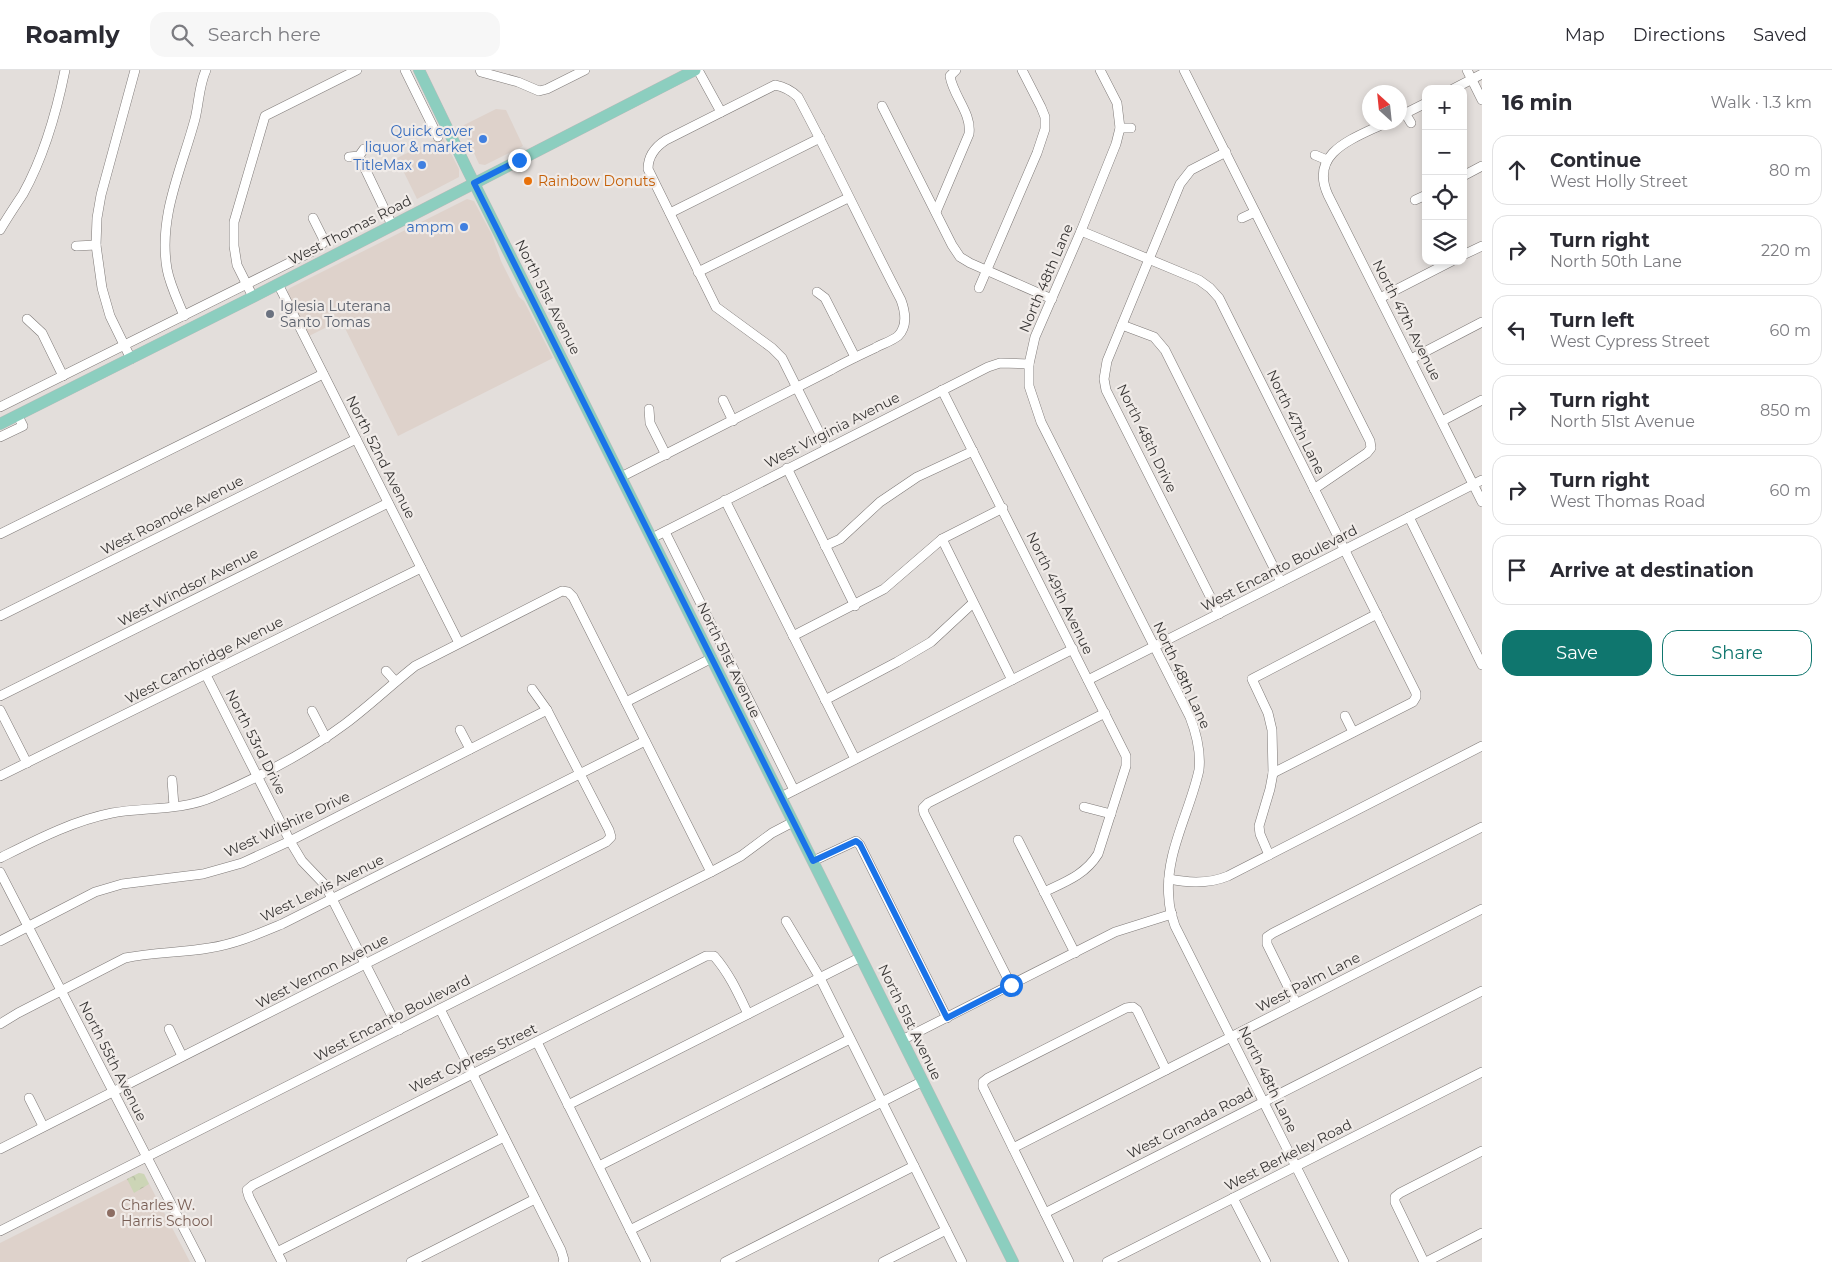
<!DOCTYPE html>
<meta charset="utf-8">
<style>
:root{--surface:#fff;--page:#f7f7f7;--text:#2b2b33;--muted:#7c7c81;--line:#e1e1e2;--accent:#0f766e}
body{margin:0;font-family:Montserrat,sans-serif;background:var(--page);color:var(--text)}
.controls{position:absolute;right:15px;top:15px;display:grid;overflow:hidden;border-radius:10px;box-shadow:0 2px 8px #0003}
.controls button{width:45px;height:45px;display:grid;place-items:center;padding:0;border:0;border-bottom:1px solid var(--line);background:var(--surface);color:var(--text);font:25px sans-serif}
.compass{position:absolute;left:1362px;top:15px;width:45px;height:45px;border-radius:50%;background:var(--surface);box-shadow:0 2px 8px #0003;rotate:333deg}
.stop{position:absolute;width:15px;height:15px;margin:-11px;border:4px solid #1a73e8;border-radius:50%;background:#fff}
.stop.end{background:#1a73e8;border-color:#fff;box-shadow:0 1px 5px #0008}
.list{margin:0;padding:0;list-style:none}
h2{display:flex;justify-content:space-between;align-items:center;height:65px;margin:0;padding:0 20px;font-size:21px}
h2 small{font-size:16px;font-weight:400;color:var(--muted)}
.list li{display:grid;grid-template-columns:32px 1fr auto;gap:15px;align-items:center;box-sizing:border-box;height:70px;margin:0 10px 10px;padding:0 10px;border:1px solid var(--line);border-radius:15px}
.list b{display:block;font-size:19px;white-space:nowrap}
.list p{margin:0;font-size:16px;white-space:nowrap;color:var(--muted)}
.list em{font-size:16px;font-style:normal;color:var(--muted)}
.actions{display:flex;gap:10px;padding:15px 20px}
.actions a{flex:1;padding:11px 0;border:1px solid var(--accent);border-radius:15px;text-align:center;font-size:18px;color:var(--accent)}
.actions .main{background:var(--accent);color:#fff}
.icon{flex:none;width:28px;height:28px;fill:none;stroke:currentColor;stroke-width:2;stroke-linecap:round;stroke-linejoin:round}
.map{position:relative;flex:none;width:1482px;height:1192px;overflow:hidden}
header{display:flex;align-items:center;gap:30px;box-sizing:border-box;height:70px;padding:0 25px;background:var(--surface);border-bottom:1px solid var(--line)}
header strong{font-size:24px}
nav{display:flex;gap:28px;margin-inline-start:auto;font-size:18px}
.search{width:350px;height:45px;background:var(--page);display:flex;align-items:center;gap:12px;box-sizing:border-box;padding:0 18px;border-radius:15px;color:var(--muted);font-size:19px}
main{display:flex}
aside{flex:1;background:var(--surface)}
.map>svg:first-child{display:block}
</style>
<header>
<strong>Roamly</strong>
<div class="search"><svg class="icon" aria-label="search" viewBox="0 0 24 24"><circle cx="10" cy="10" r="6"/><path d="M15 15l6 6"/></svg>Search here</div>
<nav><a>Map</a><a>Directions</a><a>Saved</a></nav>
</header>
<main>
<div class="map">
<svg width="1482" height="1192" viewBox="0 0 1482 1192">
<defs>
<pattern id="park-crowns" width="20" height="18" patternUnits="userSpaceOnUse" patternTransform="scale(1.25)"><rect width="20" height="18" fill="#ccd5b6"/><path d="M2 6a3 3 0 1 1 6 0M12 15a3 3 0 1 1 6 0" fill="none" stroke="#b0b79d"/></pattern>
</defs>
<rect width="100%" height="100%" fill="#e3dedb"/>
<g fill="#ded2cb">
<path d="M496,39L506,40L523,76L485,95L479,94L462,56Z"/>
<path d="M442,66L459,99V107L417,129L397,88Z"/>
<path d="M467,129L474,131L492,165L501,191L519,227L524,231L553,288L398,366L341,250L309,266L287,223L288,220L290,218Z"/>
<path d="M139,1103L144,1104L190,1192H0V1173Z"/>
</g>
<path fill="url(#park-crowns)" d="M139,1103L144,1104L149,1114L134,1123L127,1109Z"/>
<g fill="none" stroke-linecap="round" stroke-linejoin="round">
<defs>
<g id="minor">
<path d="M405,0L438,67"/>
<path d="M480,0L481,2L518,12L539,21L547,19L585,0"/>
<path d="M698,0L721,42"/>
<path d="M1100,0L1117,33L1120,58L1116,74L1081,161L1035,267L1029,294V316L1041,352L1190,647C1197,665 1201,681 1199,700C1190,742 1164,785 1169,829C1169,838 1172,847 1175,856L1344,1192"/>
<path d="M1184,0L1370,371L1371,378L1367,383L1314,419"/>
<path d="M1467,0L1482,30"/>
<path d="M1453,19L1482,4"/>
<path d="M882,36L952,175L960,187L970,193L1052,229"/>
<path d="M1405,43L1411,53"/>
<path d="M1400,46L1426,33"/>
<path d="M1387,52C1356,68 1308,81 1328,125L1482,432"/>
<path d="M1120,58H1131"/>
<path d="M1315,85L1327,90"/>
<path d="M359,86L392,155"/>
<path d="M349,87L359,86L364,79"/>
<path d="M1463,106L1482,96"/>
<path d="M1415,130L1426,125"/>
<path d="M936,142L969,64C972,43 953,26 950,6L956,0"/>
<path d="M670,143L820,68"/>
<path d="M1242,148L1255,142"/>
<path d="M0,160C7,148 15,136 23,124C43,88 57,40 65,0"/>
<path d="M1081,161L1199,210L1210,218L1219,228L1416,623V627L1413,632L1273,703"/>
<path d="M76,176L96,175"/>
<path d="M1463,185L1482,176"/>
<path d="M698,202L848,128"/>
<path d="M278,214L459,573"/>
<path d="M979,218L1037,83L1045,59V47L1041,37L1022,0"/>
<path d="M817,222L825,228L855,287"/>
<path d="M253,227L237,195L234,176V152L265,46L357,0"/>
<path d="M1380,228L1452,191"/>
<path d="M184,246C178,231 170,215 167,199C158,146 182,98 195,49C199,33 199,15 206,0"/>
<path d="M27,249L42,263L63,306"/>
<path d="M1122,255L1154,267L1165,280L1281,512"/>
<path d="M131,289L110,246L102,218L96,175L97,148L101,125L135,0"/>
<path d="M1411,289L1482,252"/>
<path d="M942,320L1126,686V696L1098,784C1085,805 1065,812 1044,822"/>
<path d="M723,330L733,351"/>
<path d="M0,337L313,181L323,173V168L313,148"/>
<path d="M649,339L650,353L666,385"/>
<path d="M1442,351L1482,330"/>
<path d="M0,367L23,356L18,346"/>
<path d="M787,398L855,536"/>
<path d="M621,407C691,372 761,335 831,300C845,292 860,285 875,278C882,274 892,271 898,266C908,256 905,241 901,230C866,163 834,94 798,27C791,20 785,17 775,15L666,70C655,77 648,86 648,99L716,237L772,278L782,288L827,378"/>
<path d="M725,430L855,689"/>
<path d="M1409,447L1482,595"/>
<path d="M665,462L794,720"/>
<path d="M0,464L323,304"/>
<path d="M652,468L988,297L1000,293L1029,294"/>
<path d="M942,469L1012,610"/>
<path d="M825,476L840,469L880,432L917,407L973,381"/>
<path d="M1219,544L1106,320L1104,309L1107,291L1180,114L1191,100L1226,82"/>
<path d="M0,546L356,369"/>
<path d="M793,566L884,519L942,469L1003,438"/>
<path d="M386,601L395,611"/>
<path d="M206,605L290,771L302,791L325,815L399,960"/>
<path d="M1088,610L1482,410"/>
<path d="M0,626L388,433"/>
<path d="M825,630L897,592L931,572L973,533"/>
<path d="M626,632L712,588"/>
<path d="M0,640L27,693"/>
<path d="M312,641L326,668"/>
<path d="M1345,646L1353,662"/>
<path d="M460,660L470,679"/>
<path d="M0,706L421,498"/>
<path d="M172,710L174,736"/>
<path d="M781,727L1073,579"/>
<path d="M1084,737L1111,744"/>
<path d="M1018,770L1075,883"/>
<path d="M1269,785L1260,764L1259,756L1270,719L1273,703L1272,660L1268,643L1252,609L1377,544"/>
<path d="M0,788C36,770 72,751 112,743C145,737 181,741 213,727C257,708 306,683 345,654C369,636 391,615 415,596L562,521L568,522L573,527L711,802"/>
<path d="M813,791L856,771L860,775L947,948"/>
<path d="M0,802L201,1192"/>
<path d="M1169,809C1189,813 1209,814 1228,806L1482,676"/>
<path d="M786,851L820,908L962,1192"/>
<path d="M0,871L95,822L122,814L203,804L242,793L290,771L547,640"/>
<path d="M1011,915L924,743L923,738L928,733L1105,643"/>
<path d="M1296,933L1267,874V867L1273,863L1482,757"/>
<path d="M440,939L561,1180L564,1190L563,1192"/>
<path d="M0,954L18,943L125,888C153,882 181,883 209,878C235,874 258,864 282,854L645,671"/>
<path d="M169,959L182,986"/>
<path d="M902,970L1115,862L1172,844"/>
<path d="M537,972L646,1192"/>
<path d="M29,1028L43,1056"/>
<path d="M568,1035L861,887"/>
<path d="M1013,1078L1482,839"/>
<path d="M0,1079L606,772L611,767L609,760L547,640L532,619"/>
<path d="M599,1096L850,969"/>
<path d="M1233,1128L1266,1192"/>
<path d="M1045,1143L1482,921"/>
<path d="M630,1160L923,1011"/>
<path d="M0,1161L711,802L741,786L772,763L793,752"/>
<path d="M277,1182L504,1067"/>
<path d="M282,1192L249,1127L247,1120L253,1115L706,886H714C729,903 738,923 748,944"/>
<path d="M411,1192L535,1129"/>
<path d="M725,1192L914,1096"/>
<path d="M883,1192L946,1160"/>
<path d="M1069,1192L983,1017V1012L988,1008L1126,938L1133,937L1137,940L1166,1000"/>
<path d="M1107,1192L1482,1002"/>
<path d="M1424,1192L1395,1132V1127L1400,1123L1482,1081"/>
<path d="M1426,1192L1482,1163"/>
</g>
<g id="major">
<path d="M419,0L467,99L1013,1192"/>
<path d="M0,354L253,227L695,0"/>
</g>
</defs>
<use href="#minor" stroke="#7e7977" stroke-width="10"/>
<use href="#major" stroke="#bbbbba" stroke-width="12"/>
<use href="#minor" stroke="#fff" stroke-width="9"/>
<use href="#major" stroke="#8ccebf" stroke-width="11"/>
</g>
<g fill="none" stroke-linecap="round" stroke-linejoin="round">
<path stroke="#1a73e8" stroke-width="6" d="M519,90L474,113L813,791L856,771L860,774L947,948L1011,915"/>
</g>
<g fill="#3f7fe0" stroke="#f0ebe8" stroke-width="2">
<circle cx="483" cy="69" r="5"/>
<circle cx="422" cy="95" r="5"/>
<circle cx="464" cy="157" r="5"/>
</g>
<circle fill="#e8710a" stroke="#f0ebe8" stroke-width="2" cx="528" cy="111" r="5"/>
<circle fill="#6b7280" stroke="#f0ebe8" stroke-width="2" cx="270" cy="244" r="5"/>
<circle fill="#8d6e63" stroke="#f0ebe8" stroke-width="2" cx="111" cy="1143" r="5"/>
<g text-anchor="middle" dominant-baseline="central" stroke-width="4.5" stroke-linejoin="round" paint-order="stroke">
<g font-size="14" fill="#366cbe" stroke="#f0ebe8" text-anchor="end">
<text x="473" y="61">Quick cover<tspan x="473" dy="16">liquor &amp; market</tspan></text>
<text x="412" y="95">TitleMax</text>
<text x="454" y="157">ampm</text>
</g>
<g font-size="14" fill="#c56008" stroke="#f0ebe8" text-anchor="start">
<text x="538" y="111">Rainbow Donuts</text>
</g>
<g font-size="14" fill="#383635" stroke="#f0ebe8">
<text transform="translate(350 160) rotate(-27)">West Thomas Road</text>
<text transform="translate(1046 208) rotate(-67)">North 48th Lane</text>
<text transform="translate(548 227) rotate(63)">North 51st Avenue</text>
<text transform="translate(1407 250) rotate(63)">North 47th Avenue</text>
<text transform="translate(1296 352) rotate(64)">North 47th Lane</text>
<text transform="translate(832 360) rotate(-27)">West Virginia Avenue</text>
<text transform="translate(1147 368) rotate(64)">North 48th Drive</text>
<text transform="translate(381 387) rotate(63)">North 52nd Avenue</text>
<text transform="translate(172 445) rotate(-27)">West Roanoke Avenue</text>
<text transform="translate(1279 498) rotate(-27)">West Encanto Boulevard</text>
<text transform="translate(188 517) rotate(-27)">West Windsor Avenue</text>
<text transform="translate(1060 523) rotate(64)">North 49th Avenue</text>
<text transform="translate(204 590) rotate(-27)">West Cambridge Avenue</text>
<text transform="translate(729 590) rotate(64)">North 51st Avenue</text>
<text transform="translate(1182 605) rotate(65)">North 48th Lane</text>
<text transform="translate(256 672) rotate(63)">North 53rd Drive</text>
<text transform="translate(287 754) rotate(-25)">West Wilshire Drive</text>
<text transform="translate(322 818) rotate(-26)">West Lewis Avenue</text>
<text transform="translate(322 901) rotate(-27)">West Vernon Avenue</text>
<text transform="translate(1308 912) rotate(-27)">West Palm Lane</text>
<text transform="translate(392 948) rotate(-27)">West Encanto Boulevard</text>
<text transform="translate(910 952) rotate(64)">North 51st Avenue</text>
<text transform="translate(473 988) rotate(-26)">West Cypress Street</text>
<text transform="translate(113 991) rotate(63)">North 55th Avenue</text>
<text transform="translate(1268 1009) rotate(64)">North 48th Lane</text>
<text transform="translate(1190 1053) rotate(-27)">West Granada Road</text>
<text transform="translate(1288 1085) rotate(-27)">West Berkeley Road</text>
</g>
<g font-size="14" fill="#5b616d" stroke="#f0ebe8" text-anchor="start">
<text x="280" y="236">Iglesia Luterana<tspan x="280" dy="16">Santo Tomas</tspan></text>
</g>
<g font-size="14" fill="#785e54" stroke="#f0ebe8" text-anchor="start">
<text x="121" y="1135">Charles W.<tspan x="121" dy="16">Harris School</tspan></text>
</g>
</g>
</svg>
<div class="controls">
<button>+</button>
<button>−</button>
<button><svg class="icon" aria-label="locate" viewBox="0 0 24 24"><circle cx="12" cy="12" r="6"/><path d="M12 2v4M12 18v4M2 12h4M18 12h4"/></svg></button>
<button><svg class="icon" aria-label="layers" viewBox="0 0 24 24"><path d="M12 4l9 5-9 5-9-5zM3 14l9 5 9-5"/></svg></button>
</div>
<svg class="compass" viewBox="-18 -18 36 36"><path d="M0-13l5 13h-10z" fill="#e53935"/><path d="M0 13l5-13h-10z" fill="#7c7c81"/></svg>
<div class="stop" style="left:1011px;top:915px"></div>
<div class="stop end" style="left:519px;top:90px"></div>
</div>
<aside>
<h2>16 min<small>Walk · 1.3 km</small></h2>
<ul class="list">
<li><svg class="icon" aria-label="ahead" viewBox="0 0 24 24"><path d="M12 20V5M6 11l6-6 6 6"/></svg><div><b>Continue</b><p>West Holly Street</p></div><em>80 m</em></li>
<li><svg class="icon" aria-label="right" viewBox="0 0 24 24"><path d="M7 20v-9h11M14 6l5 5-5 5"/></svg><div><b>Turn right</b><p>North 50th Lane</p></div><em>220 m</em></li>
<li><svg class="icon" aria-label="left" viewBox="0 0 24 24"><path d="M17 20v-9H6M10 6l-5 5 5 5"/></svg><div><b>Turn left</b><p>West Cypress Street</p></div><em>60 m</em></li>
<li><svg class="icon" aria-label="right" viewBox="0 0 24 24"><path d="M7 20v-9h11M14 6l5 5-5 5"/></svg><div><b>Turn right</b><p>North 51st Avenue</p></div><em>850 m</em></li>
<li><svg class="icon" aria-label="right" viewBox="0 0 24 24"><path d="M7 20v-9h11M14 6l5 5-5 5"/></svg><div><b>Turn right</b><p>West Thomas Road</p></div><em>60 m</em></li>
<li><svg class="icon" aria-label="arrive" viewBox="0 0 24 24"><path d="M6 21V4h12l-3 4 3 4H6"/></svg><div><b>Arrive at destination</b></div></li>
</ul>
<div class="actions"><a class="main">Save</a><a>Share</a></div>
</aside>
</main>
